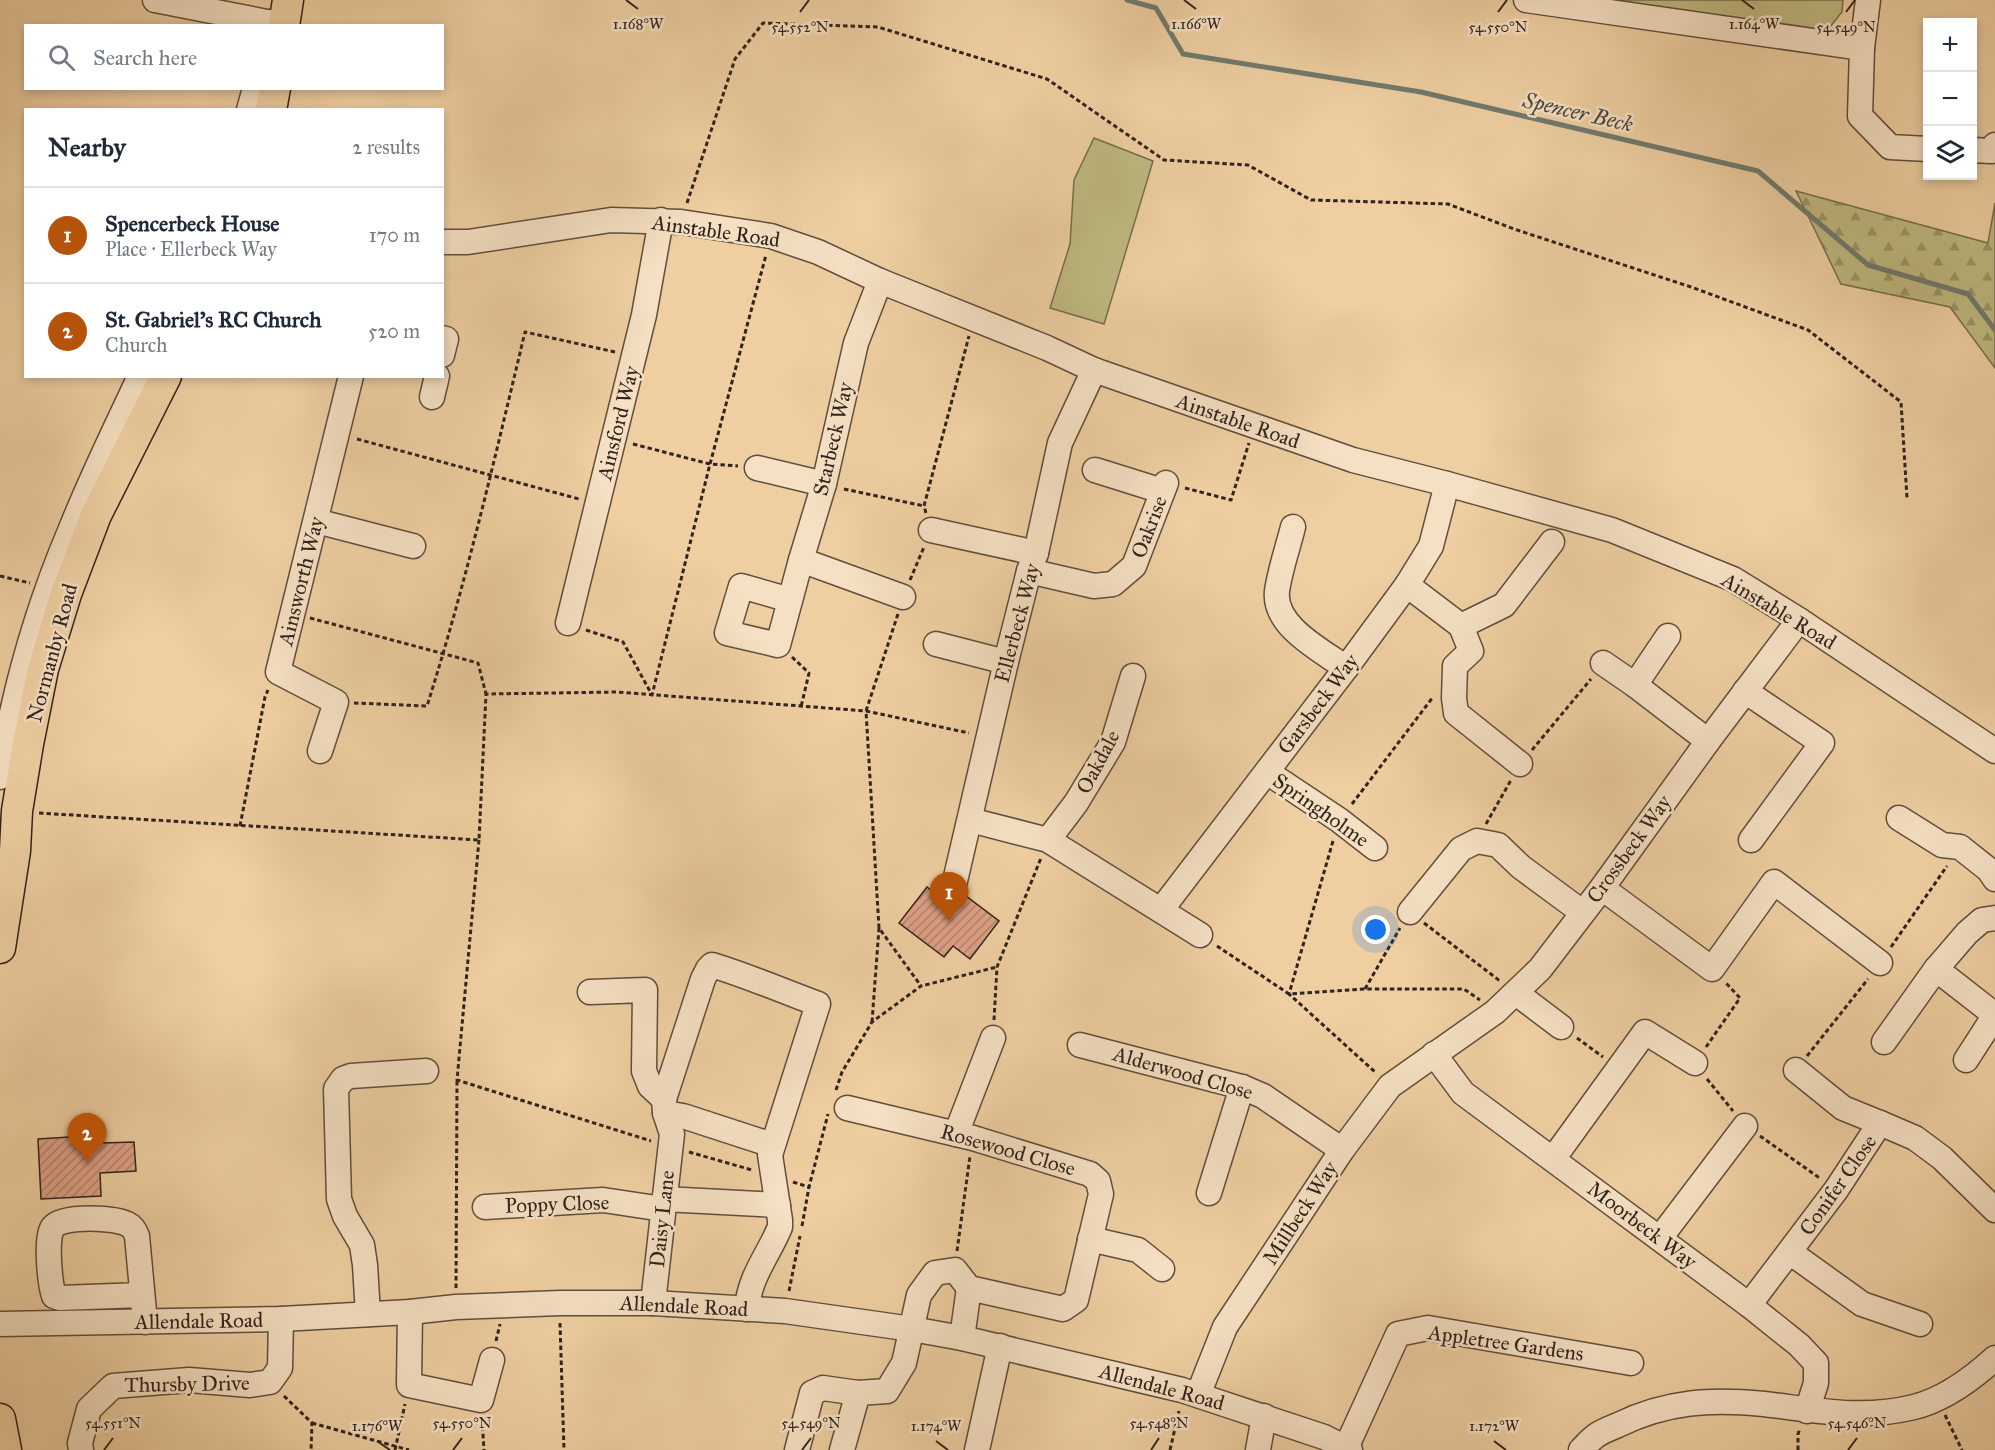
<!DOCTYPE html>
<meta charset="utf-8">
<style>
:root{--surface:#fff;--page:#f2f2f3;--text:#1f2937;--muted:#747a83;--line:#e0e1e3;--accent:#b45309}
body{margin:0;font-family:"IM FELL Great Primer",serif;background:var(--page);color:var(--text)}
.controls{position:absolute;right:18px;top:18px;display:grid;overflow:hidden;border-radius:0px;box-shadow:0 3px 9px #0003}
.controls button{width:54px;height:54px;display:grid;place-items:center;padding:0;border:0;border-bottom:2px solid var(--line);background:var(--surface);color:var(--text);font:30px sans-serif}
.you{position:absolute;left:1376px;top:930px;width:21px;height:21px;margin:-15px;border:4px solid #fff;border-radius:50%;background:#1a73e8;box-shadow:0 0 0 9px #1a73e833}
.badge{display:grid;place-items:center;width:39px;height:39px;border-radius:50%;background:var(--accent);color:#fff;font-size:20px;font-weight:700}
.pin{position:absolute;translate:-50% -50px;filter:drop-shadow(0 2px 3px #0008)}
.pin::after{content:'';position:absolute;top:32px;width:21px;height:18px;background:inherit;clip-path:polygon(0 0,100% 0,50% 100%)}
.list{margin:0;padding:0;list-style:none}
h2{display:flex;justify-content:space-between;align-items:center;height:78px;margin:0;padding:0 24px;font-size:26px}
h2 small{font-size:20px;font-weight:400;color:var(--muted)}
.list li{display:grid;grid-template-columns:39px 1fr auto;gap:18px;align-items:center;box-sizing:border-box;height:96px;padding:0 24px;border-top:2px solid var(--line)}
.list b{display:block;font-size:22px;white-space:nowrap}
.list p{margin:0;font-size:20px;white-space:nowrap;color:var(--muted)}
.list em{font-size:20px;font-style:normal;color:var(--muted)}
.icon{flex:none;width:33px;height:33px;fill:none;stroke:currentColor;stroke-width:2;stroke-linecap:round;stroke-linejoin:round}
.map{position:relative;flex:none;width:1995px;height:1450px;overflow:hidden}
.search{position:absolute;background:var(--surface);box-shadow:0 3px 9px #0003;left:24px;top:24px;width:420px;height:66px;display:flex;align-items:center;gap:15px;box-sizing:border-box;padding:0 21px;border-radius:0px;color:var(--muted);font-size:22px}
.panel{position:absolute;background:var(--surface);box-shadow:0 3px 9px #0003;left:24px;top:108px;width:420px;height:270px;border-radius:0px}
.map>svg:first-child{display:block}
</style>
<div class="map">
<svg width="1995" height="1450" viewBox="0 0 1995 1450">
<defs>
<pattern id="forest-firs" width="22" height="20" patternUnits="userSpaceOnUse" patternTransform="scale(1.5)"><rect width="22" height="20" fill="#bfb981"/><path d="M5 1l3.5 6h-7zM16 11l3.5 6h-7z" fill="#9c9669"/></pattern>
<pattern id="building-hatch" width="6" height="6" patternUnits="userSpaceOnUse" patternTransform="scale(1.5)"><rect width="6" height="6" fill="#dea186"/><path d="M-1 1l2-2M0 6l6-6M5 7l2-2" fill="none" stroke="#b5836d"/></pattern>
</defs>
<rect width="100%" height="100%" fill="#efcfa2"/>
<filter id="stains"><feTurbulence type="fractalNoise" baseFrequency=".00333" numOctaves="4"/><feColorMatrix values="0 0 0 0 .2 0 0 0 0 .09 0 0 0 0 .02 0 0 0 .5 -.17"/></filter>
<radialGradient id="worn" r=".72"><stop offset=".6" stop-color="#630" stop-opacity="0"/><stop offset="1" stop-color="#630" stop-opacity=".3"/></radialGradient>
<g fill="#bfb981" stroke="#786e4f" stroke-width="1.5">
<path d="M1612,0H1843L1842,12L1826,32Z"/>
<path d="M1094,138L1153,161L1104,324L1050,308L1070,244L1074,180Z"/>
</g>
<path fill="url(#forest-firs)" stroke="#786e4f" stroke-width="1.5" d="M1796,191L1988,243L1995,203V368L1950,307L1841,284Z"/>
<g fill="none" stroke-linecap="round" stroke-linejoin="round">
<path stroke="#707b6f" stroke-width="5" d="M1127,0L1156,8L1183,54L1421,92L1758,171L1868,265L1968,294L1995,330"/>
</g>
<g fill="url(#building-hatch)" stroke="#31231d" stroke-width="1.5">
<path d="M927,887L946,901L951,894L962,893L999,921L970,959L953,946L944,957L899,923Z"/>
<path d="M101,1135L102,1143L134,1142L136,1171L100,1173L101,1196L41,1199L38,1139Z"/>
</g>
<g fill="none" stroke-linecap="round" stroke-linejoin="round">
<defs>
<g id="minor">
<path d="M155,0L267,22H284"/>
<path d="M1526,0L1862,48"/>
<path d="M1868,0L1862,48L1860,116L1890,147L1928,149"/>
<path d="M249,110L255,88"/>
<path d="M1972,150L1991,151L1995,145"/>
<path d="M442,242H468L611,220L681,222L771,236L818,252L880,281L1047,348L1094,370L1353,460L1447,484L1612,530L1733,579L1799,620L1995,751"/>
<path d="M442,338L446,339L442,355"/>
<path d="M432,397L437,376"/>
<path d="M757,468L824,484"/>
<path d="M1095,470L1162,491"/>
<path d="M316,521L413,546"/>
<path d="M1293,527C1288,547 1280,570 1277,591C1273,626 1321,650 1346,668"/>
<path d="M931,530L1036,553"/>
<path d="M801,560L903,597"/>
<path d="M1029,571L1094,586L1113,584L1134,566L1166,483"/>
<path d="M1407,585L1461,626"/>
<path d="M790,600L741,586L727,633L778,645L801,560L824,484L856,343L880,281"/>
<path d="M568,623L644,315L661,220"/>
<path d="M936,644L1006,662"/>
<path d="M1603,663L1635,685L1708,741"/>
<path d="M1635,685L1668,636"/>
<path d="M1745,691L1822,743L1751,840"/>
<path d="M320,751L336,702L278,672L351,376"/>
<path d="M1520,764L1456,713L1454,698L1455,666L1471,651L1461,626L1504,605L1552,542"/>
<path d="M1267,772L1339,820L1375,848"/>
<path d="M0,777C13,693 37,609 70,531C91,478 116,428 140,376"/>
<path d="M1899,818L1942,845L1960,847L1989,870L1995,879"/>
<path d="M970,820L1048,840L1200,935"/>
<path d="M1048,840L1076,803L1113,742L1133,676"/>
<path d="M955,881L1006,662L1029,571L1036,553L1060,443L1094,370"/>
<path d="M1602,888L1712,969L1774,882L1880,963"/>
<path d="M1161,910L1346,668L1407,585L1431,546L1447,484"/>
<path d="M1410,912L1461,849L1477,841L1498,845L1521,867L1582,912"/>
<path d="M1936,969L1995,1015L1966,1060"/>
<path d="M590,992L645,990L644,1071L650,1086L664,1099"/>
<path d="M1516,993L1561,1027"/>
<path d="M1884,1042L1936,969L1967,933L1982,920L1995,918"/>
<path d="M1080,1045L1242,1087L1263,1096L1342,1150"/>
<path d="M1434,1054L1463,1093L1749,1305L1799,1345L1816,1363V1383L1807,1411"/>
<path d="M1796,1070L1843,1108L1880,1123"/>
<path d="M847,1108L973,1138L1090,1174L1098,1181L1101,1194L1076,1300L1063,1309L969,1288L962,1338"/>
<path d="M665,1113L683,1116L772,1145"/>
<path d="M956,1134L993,1038"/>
<path d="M1553,1159L1645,1032L1695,1063"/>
<path d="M1209,1193L1242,1087"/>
<path d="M664,1199L778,1205"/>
<path d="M485,1207L603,1200L663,1209"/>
<path d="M1660,1238L1745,1126"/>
<path d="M1090,1239L1138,1250L1162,1269"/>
<path d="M1791,1253L1862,1304L1920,1324"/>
<path d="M142,1295L60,1298L54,1296C50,1284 45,1237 53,1227C63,1215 116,1217 129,1225C133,1227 135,1231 137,1236L145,1322"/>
<path d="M653,1303L672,1134L665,1113L664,1099L703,979L708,969L712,965C748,976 783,991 818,1004L770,1155L780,1220V1227C768,1256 749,1277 747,1309"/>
<path d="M1749,1305L1836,1190L1880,1123L1915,1138L1942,1158L1995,1210"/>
<path d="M410,1312L409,1385L481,1400L492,1360"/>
<path d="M368,1314L365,1265L362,1245L345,1216L339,1199L336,1089L343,1079L351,1076L426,1071"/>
<path d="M0,1324L281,1319L410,1312L456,1307L560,1303H653L785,1311L912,1329L962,1338L1182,1390L1324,1437L1350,1450"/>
<path d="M1198,1395L1225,1327L1342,1150L1390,1086L1495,1012L1540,969L1602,888L1708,741L1799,620"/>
<path d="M1346,1448L1398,1334L1428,1328L1631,1363"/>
<path d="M81,1450L80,1443L89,1409L113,1386L189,1380L250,1385L270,1382L280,1368L281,1319"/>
<path d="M797,1450L812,1393L823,1388L858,1393"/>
<path d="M842,1450L858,1393L887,1391L904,1363L919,1295L935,1273L955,1270L969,1288"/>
<path d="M977,1450L1000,1346"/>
<path d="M1258,1450L1264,1416"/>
<path d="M1581,1450C1586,1445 1591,1439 1597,1435C1603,1431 1611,1428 1618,1425C1667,1401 1711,1399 1764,1404C1816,1410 1861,1420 1914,1407C1943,1400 1973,1378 1995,1358"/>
</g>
<g id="major">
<path d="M284,26L288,0"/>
<path d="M271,110L275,88"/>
<path d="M0,948L15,851L17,811L28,744L43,669L66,594L96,515L166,376"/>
<path d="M0,1419L6,1450"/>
</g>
</defs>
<use href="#minor" stroke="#604e3e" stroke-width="27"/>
<use href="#major" stroke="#31231d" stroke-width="33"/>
<g stroke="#31231d" stroke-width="3" stroke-dasharray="4.5 3" stroke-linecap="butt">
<path d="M687,203L735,59L763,23L878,27L1047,79L1164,160L1248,165L1311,200L1448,204L1514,229L1691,287L1808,330L1901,402L1907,498"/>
<path d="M357,439L579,499"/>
<path d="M633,444L710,464L738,466"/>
<path d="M1185,488L1231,500L1249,443"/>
<path d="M844,489L924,506"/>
<path d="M926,513L924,506L969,336"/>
<path d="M0,576L30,583"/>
<path d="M910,580L924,547"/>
<path d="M898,614L866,711L879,928L921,986"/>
<path d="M310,618L478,663L486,694"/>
<path d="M586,630L623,642L652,695L710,464L766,255"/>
<path d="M792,657L809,673L801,707"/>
<path d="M354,703L427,706C466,583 495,457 525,332L615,352"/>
<path d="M1532,750L1591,679"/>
<path d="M1352,804L1433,697"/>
<path d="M39,813L479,840L486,694L617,692L866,711L969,733"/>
<path d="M1486,824L1511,780"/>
<path d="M240,826L265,697L268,690"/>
<path d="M479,840L457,1080L651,1141"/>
<path d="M1333,841L1289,994L1375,1072"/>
<path d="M1424,923L1500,981"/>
<path d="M1217,946L1289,994L1365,989H1464L1480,1000"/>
<path d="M1891,947L1947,866"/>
<path d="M1365,989L1400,928"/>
<path d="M994,1020L997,967L1041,858"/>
<path d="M872,1022L879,928"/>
<path d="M1577,1038L1603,1057"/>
<path d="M1706,1047L1740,998L1726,983"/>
<path d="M1807,1056L1868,979"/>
<path d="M1707,1079L1733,1111"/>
<path d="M836,1090L842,1072L872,1022L921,986L997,967"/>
<path d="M1760,1136L1821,1179"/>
<path d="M689,1152L752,1170"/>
<path d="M793,1182L809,1187L828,1114"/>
<path d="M802,1226L809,1187"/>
<path d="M957,1251L970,1156"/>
<path d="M456,1288L457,1080"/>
<path d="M789,1291L800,1236"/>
<path d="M560,1323L564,1450"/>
<path d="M496,1341L500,1324"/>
<path d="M284,1396L312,1423L311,1450"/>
<path d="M1945,1415L1962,1450"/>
<path d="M482,1419L484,1450"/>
<path d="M312,1423L409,1450"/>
<path d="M395,1450L405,1404"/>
<path d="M1170,1450L1179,1411"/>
<path d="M1798,1450V1434L1800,1429"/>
</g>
<use href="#minor" stroke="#f5e0c3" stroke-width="24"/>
<use href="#major" stroke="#efcfa2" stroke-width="30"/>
</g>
<path fill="none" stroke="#31231d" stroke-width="2" d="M626,0L638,9M1184,0L1196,9M1742,0L1754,9M800,12L809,0M1498,12L1507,0M1846,12L1855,0M377,1441L390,1450M936,1441L948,1450M1494,1441L1506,1450M104,1450L113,1438M453,1450L462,1438M802,1450L811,1438M1151,1450L1159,1438M1848,1450L1857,1438"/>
<g text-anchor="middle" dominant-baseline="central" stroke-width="5" stroke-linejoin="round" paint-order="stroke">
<g font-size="21" fill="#31231d" stroke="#f5e0c3">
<text transform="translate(716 231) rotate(8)">Ainstable Road</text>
<text transform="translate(1238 421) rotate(19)">Ainstable Road</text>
<text transform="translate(618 423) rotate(-76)">Ainsford Way</text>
<text transform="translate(833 439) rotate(-77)">Starbeck Way</text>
<text transform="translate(1149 527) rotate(-69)">Oakrise</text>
<text transform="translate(301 581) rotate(-76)">Ainsworth Way</text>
<text transform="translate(1779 611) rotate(31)">Ainstable Road</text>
<text transform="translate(1017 623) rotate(-75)">Ellerbeck Way</text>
<text transform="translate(52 653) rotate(-75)">Normanby Road</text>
<text transform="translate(1318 704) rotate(-53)">Garsbeck Way</text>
<text transform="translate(1098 762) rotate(-62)">Oakdale</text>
<text transform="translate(1321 810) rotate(35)">Springholme</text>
<text transform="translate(1629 849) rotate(-54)">Crossbeck Way</text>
<text transform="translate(1183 1073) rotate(16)">Alderwood Close</text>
<text transform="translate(1008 1150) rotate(16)">Rosewood Close</text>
<text transform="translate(1838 1185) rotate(-55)">Conifer Close</text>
<text transform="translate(557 1204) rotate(-2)">Poppy Close</text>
<text transform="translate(1300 1213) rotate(-57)">Millbeck Way</text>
<text transform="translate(662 1219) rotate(-84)">Daisy Lane</text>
<text transform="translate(1642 1225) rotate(37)">Moorbeck Way</text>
<text transform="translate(684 1306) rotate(3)">Allendale Road</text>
<text transform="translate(199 1321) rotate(-1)">Allendale Road</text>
<text transform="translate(1506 1343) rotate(8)">Appletree Gardens</text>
<text transform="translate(187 1384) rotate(-1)">Thursby Drive</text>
<text transform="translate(1162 1387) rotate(15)">Allendale Road</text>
</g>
<g font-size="22" font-style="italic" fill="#4b483f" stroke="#f5e0c3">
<text transform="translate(1578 112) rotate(13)">Spencer Beck</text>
</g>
</g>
<g font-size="15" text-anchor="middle" fill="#31231d" stroke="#f5e0c3" stroke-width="5" stroke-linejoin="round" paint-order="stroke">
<text x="638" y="29">1.168°W</text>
<text x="1196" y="29">1.166°W</text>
<text x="1754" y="29">1.164°W</text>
<text x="800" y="32">54.552°N</text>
<text x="1498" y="32">54.550°N</text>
<text x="1846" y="32">54.549°N</text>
<text x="113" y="1428">54.551°N</text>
<text x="462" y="1428">54.550°N</text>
<text x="811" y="1428">54.549°N</text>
<text x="1159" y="1428">54.548°N</text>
<text x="1857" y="1428">54.546°N</text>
<text x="377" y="1431">1.176°W</text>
<text x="936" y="1431">1.174°W</text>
<text x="1494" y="1431">1.172°W</text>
</g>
<rect width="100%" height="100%" filter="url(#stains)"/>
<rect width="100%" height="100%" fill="url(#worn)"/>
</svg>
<div class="controls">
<button>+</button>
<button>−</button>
<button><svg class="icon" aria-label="layers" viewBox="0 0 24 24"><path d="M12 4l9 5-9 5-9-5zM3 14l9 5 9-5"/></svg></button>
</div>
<div class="you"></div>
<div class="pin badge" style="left:949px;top:922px">1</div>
<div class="pin badge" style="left:87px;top:1163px">2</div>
<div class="search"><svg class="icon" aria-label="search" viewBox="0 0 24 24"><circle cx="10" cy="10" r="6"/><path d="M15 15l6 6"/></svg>Search here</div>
<section class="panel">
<h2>Nearby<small>2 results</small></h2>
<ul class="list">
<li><span class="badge">1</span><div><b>Spencerbeck House</b><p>Place · Ellerbeck Way</p></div><em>170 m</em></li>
<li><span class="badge">2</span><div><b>St. Gabriel's RC Church</b><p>Church</p></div><em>520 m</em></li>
</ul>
</section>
</div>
